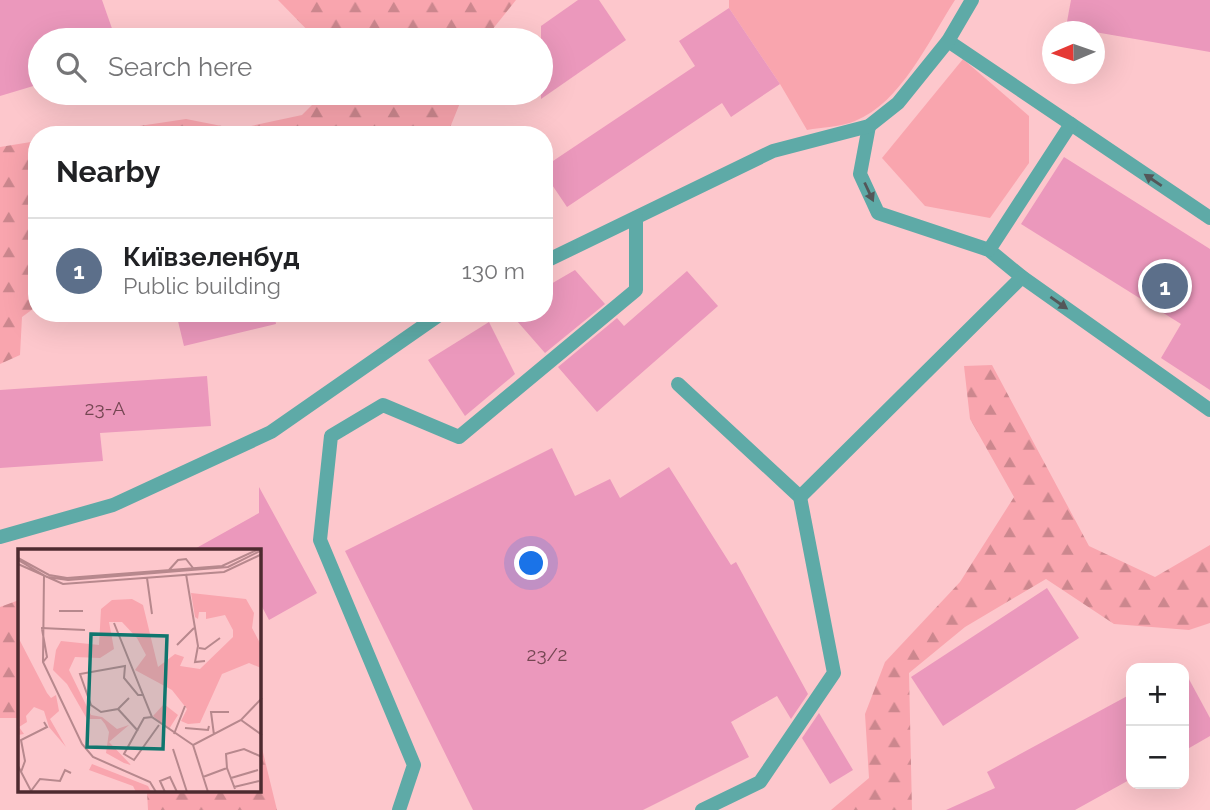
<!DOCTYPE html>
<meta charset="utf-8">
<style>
:root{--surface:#fff;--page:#f6f6f6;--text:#202124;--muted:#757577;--line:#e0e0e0;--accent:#2563eb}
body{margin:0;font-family:Raleway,sans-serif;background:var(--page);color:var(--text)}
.controls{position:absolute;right:21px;bottom:21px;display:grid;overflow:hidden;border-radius:14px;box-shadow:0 7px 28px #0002}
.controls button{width:63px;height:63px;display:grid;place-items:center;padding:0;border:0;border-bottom:2px solid var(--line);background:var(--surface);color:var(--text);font:35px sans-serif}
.compass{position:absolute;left:1042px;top:21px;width:63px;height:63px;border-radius:50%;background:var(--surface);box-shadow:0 7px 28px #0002;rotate:268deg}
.you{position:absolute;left:532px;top:564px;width:24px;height:24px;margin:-18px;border:5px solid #fff;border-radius:50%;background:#1a73e8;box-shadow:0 0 0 10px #1a73e833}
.badge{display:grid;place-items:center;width:46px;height:46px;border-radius:50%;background:var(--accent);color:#fff;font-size:23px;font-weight:700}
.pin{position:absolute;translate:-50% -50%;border:4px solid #fff;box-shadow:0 2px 7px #0006}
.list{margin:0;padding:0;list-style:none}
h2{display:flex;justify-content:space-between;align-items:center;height:91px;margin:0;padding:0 28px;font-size:30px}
h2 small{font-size:23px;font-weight:400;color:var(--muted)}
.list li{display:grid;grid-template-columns:46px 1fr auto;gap:21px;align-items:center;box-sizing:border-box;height:105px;padding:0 28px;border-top:2px solid var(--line)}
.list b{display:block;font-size:26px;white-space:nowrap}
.list p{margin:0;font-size:23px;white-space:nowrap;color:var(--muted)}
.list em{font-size:23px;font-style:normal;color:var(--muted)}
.icon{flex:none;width:38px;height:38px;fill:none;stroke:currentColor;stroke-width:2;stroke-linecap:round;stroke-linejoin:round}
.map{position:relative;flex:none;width:1210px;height:810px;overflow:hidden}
.search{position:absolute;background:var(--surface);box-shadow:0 7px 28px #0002;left:28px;top:28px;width:525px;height:77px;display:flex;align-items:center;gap:18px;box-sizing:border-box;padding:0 24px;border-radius:38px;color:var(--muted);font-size:26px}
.panel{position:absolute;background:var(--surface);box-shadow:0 7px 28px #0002;left:28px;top:126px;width:525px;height:196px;border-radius:28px}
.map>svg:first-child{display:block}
</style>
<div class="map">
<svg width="1210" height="810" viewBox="0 0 1210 810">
<defs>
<pattern id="forest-firs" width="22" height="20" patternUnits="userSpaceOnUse" patternTransform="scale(1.75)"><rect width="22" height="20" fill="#f9a5ae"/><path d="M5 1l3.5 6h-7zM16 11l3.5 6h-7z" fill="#cc878e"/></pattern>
</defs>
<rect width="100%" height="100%" fill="#fdc7cc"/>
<g fill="url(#forest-firs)">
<path d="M278,0H516L484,40H317Z"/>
<path d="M324,93H464L447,135H79L186,119L237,129L302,115Z"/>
<path d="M37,141V306L22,317L20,355L0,364V147Z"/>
<path d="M992,365L1089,546L1155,577L1210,545V623L1189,630L1114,624L1046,579L965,627L909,673L912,810H831L869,778L865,714L885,662L960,582L1014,497L970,419L964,366Z"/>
<path d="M19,600V718H0V607Z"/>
<path d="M259,736L277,810H148L147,791H259Z"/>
</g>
<g fill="#f9a5ae">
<path d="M729,0H955C929,40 901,103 855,121C841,127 822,127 807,130L780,84L729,8Z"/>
<path d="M963,59L1029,116V163L990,218L925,206L882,158Z"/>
</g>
<g fill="#eb98bc">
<path d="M0,0H102L116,40H40V84L0,96Z"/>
<path d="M578,0H599L626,40L541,99V26Z"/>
<path d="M1071,0H1210V52L1066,27Z"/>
<path d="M729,8L780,84L731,117L722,103L567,207L544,173V167L695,66L679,41Z"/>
<path d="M1064,157L1210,249V390L1161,358L1181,324L1021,224Z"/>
<path d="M575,270L605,304L545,353L510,313H544V288Z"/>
<path d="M687,271L718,306L597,412L558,367L617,318L624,326Z"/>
<path d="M176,313H274L276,324L184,346Z"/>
<path d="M489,322L515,374L465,416L428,360Z"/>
<path d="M207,376L211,426L100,433L103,461L0,468V390Z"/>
<path d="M552,448L575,496L610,479L620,498L669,467L731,565L736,562L808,694L791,719L777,696L731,722L749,757L643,810H473L345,551Z"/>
<path d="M259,487L317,593L269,620L259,601V551H191L259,513Z"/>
<path d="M1047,588L1079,638L943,726L911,677Z"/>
<path d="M1184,670L1210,718V736L1184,751Z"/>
<path d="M1131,694V779L1075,810H946L995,788L987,772Z"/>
<path d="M819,713L853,770L830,784L802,738Z"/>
</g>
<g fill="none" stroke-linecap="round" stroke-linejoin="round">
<g stroke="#5eaaa7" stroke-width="14">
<path d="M948,41L1210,218"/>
<path d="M869,126L860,174L878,213L989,250L1022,277L1210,410"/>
<path d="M989,250L1071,124"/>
<path d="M544,262L773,151L869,126L898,103L948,41L972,0"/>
<path d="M678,384L800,497L834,673L760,782L702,810"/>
<path d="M800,497L1022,277"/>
<path d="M0,537L113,505L271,432L442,313"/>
<path d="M399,810L414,765L320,540L331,436L383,405L459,437L636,290V218"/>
</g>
</g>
<defs><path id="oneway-solid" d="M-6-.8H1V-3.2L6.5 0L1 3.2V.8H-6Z" transform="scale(1.75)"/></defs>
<g fill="#535759">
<use href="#oneway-solid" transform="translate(1153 180) rotate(-146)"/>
<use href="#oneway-solid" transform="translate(869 192) rotate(65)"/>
<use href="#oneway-solid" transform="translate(1059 303) rotate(35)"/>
</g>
<g text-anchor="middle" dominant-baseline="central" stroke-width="6" stroke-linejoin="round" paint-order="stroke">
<g font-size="19" fill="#744652">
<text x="105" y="408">23-А</text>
<text x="547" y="654">23/2</text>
</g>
</g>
<g transform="translate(18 549)">
<rect width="243" height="243" fill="#fdc7cc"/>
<path d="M173,44L228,50L236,64L234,79L243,96V119L231,114L204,125L182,174L170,175L163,172L169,160L154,141L117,121L128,106L119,89L104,73H91L96,100L82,109L57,108L51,121L73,166L84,168L99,180L111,176L91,193L113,216L106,214L88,204L91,183L87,175L83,170H69L49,135L35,121L38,101L43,92L81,96L83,60L94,51L114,50L125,56L140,118L157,105L166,108L162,117L182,120L215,88V81L207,66L188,70V63H181L180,70L177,68ZM0,88L29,144L33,149L38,146L41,162L32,170L48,198L31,178L26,162L16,158L8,167L9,173L1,178L6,185L0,186ZM74,215L130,237L133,243H118L115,237L71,221Z" fill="#f9a5ae"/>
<path d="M146,155L160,166L151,180L135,167Z" fill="#f9a5ae"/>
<path fill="none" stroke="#b7888d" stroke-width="2" d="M0,9L31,26L49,29L204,17L241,0M0,11L29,28L50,31L210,18L244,1M0,15L45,35L206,23L244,5M151,21L160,11L168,10L175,19M168,25L180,97L177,113L187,112M26,26L25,113L64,195L75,208L132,233L138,243M129,29L134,65M41,62H65M96,74L134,168L175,196M23,79L67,81M24,80L29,108L25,113M159,96L176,79M181,99L187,100L202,89M111,149L100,160L83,163L73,156L62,125L107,117L106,129L120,146H126M100,160L120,182M134,168L126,169L106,205L116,211L141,176M223,171L244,186M167,179L190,181L191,177M156,185L167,157M196,186L193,163H211M155,200L169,243M0,217L13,242L22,230L42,232L47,221L53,224M209,219L217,240M3,223L7,212L3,191L29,178L26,173M185,228L209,219L208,205L226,200L244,208M213,229L240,221M216,238L241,232M147,243L142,232L152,228L159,243M190,243L175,196L223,171L244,149"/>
<path fill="#0f766e" fill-opacity="0.15" stroke="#0f766e" stroke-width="3.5" d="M73,85L149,87L145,200L69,198Z"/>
<rect width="243" height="243" fill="none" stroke="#4d2a2f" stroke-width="3.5"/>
</g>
</svg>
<div class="controls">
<button>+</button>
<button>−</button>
</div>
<svg class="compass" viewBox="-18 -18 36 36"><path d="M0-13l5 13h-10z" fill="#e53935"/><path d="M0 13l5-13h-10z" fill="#757577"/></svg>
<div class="you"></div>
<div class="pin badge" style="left:1165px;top:286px;background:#5c6f8a">1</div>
<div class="search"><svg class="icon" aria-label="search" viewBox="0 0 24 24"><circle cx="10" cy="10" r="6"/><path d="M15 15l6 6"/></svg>Search here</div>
<section class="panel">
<h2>Nearby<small></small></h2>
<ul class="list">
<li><span class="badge" style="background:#5c6f8a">1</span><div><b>Київзеленбуд</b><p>Public building</p></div><em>130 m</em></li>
</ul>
</section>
</div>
